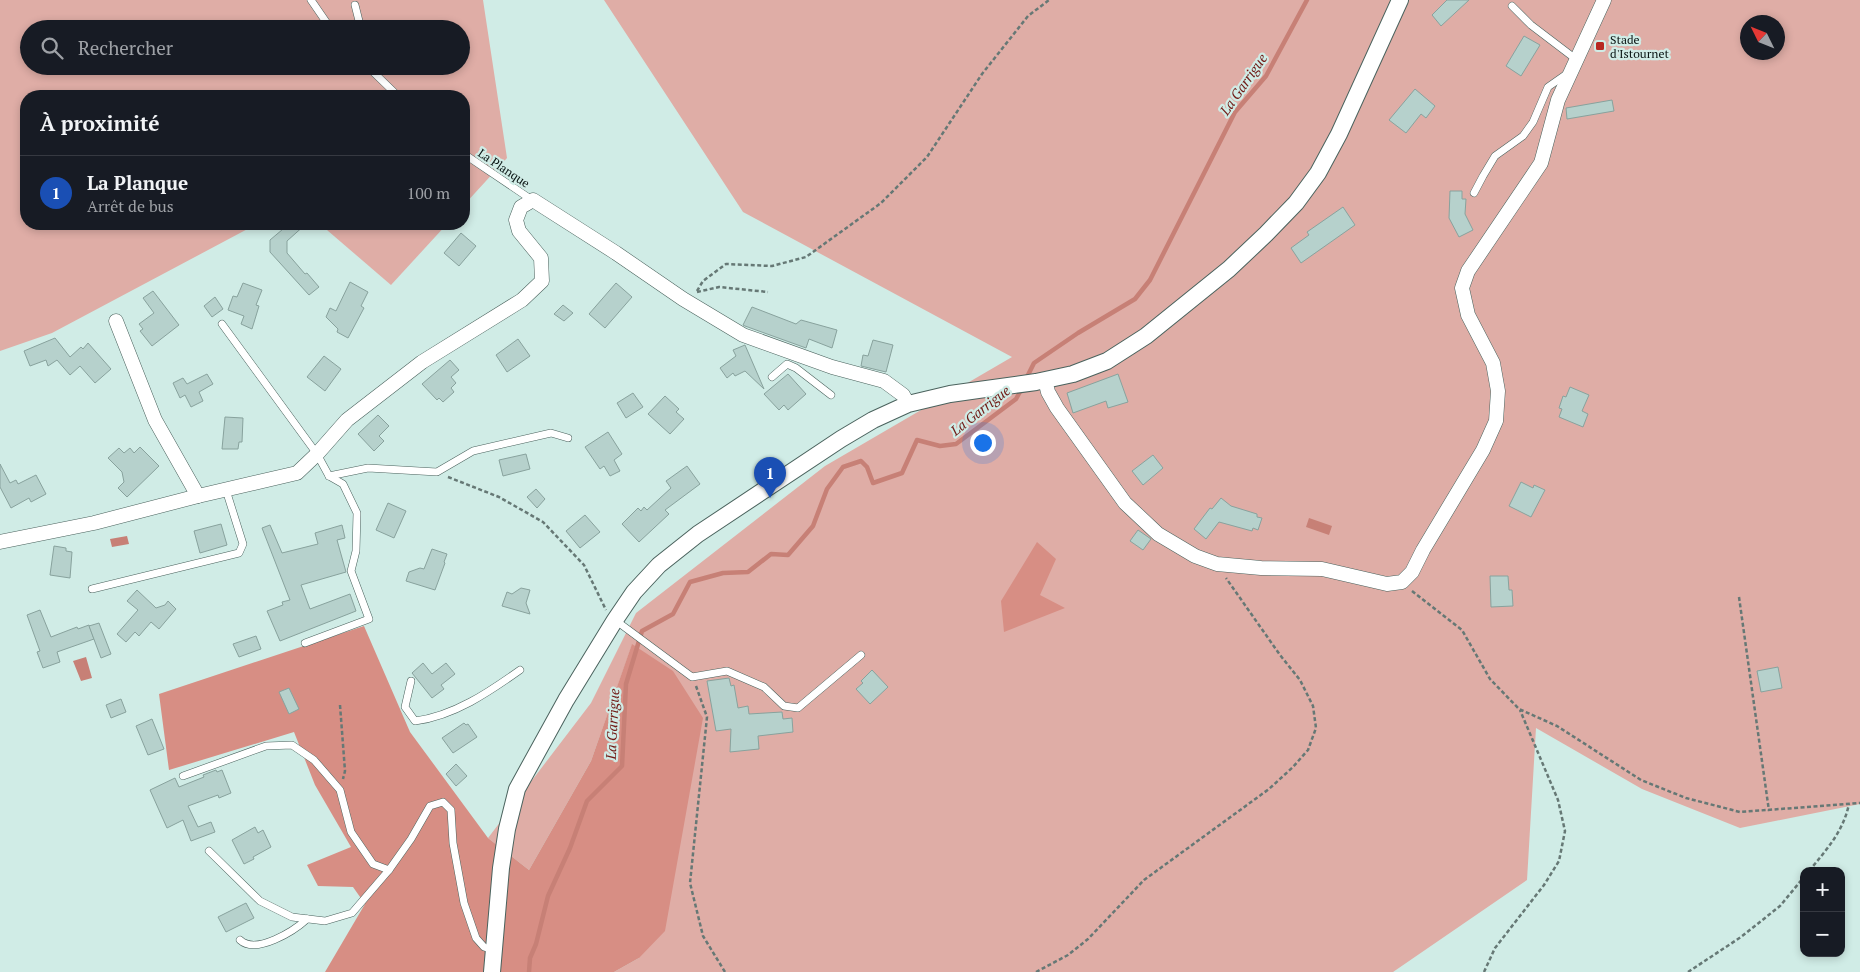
<!DOCTYPE html>
<html lang="fr">
<meta charset="utf-8">
<style>
:root{--surface:#171b24;--page:#20242c;--text:#f1f3f6;--muted:#9ea1a6;--line:#363941;--accent:#d79897}
body{margin:0;font-family:"PT Serif",serif;background:var(--page);color:var(--text)}
.controls{position:absolute;right:15px;bottom:15px;display:grid;overflow:hidden;border-radius:10px;box-shadow:0 2px 8px #0003}
.controls button{width:45px;height:45px;display:grid;place-items:center;padding:0;border:0;border-bottom:1px solid var(--line);background:var(--surface);color:var(--text);font:25px sans-serif}
.compass{position:absolute;left:1740px;top:15px;width:45px;height:45px;border-radius:50%;background:var(--surface);box-shadow:0 2px 8px #0003;rotate:313deg}
.you{position:absolute;left:982px;top:442px;width:18px;height:18px;margin:-12px;border:4px solid #fff;border-radius:50%;background:#1a73e8;box-shadow:0 0 0 8px #1a73e833}
.badge{display:grid;place-items:center;width:32px;height:32px;border-radius:50%;background:var(--accent);color:#fff;font-size:16px;font-weight:700}
.pin{position:absolute;translate:-50% -41px;filter:drop-shadow(0 1px 2px #0008)}
.pin::after{content:'';position:absolute;top:26px;width:18px;height:15px;background:inherit;clip-path:polygon(0 0,100% 0,50% 100%)}
.list{margin:0;padding:0;list-style:none}
h2{display:flex;justify-content:space-between;align-items:center;height:65px;margin:0;padding:0 20px;font-size:21px}
h2 small{font-size:16px;font-weight:400;color:var(--muted)}
.list li{display:grid;grid-template-columns:32px 1fr auto;gap:15px;align-items:center;box-sizing:border-box;height:75px;padding:0 20px;border-top:1px solid var(--line)}
.list b{display:block;font-size:19px;white-space:nowrap}
.list p{margin:0;font-size:16px;white-space:nowrap;color:var(--muted)}
.list em{font-size:16px;font-style:normal;color:var(--muted)}
.icon{flex:none;width:28px;height:28px;fill:none;stroke:currentColor;stroke-width:2;stroke-linecap:round;stroke-linejoin:round}
.map{position:relative;flex:none;width:1860px;height:972px;overflow:hidden}
.search{position:absolute;background:var(--surface);box-shadow:0 2px 8px #0003;left:20px;top:20px;width:450px;height:55px;display:flex;align-items:center;gap:12px;box-sizing:border-box;padding:0 18px;border-radius:28px;color:var(--muted);font-size:19px}
.panel{position:absolute;background:var(--surface);box-shadow:0 2px 8px #0003;left:20px;top:90px;width:450px;height:140px;border-radius:20px}
.map>svg:first-child{display:block}
</style>
<div class="map">
<svg width="1860" height="972" viewBox="0 0 1860 972">
<rect width="100%" height="100%" fill="#d0ece6"/>
<g fill="#dfada6" fill-rule="evenodd">
<path d="M0,0H483L507,158L464,205V96H26V224H257L52,333L0,351ZM29,29H461V66H29Z"/>
<path d="M604,0H1860V804L1740,828L1642,789L1536,728L1527,880L1393,972H614L639,958L632,645L591,761L529,870L488,838L591,703L636,613L825,466L1012,357L743,212ZM1748,22H1778V52H1748Z"/>
<path d="M320,224H447L391,285Z"/>
</g>
<g fill="#d78e84">
<path d="M1037,542L1056,559L1040,595L1065,608L1004,632L1001,601Z"/>
<path d="M364,626L410,732L488,838L529,870L591,761L632,644L673,671L703,718L665,931L639,958L614,972H325L365,904L353,887L318,886L307,865L351,847L315,785L294,732L169,770L159,694Z"/>
</g>
<g fill="#c78076">
<path d="M1309,518L1332,526L1329,535L1306,527Z"/>
<path d="M127,536L129,544L112,547L110,539Z"/>
<path d="M86,657L92,678L81,681L73,661Z"/>
</g>
<g fill="none" stroke-linecap="round" stroke-linejoin="round">
<g stroke="#c78076" stroke-width="4.5">
<path d="M1026,379L1034,363L1078,333L1135,299L1150,280L1235,112L1266,76L1307,0"/>
<path d="M529,972L530,958L536,944L548,896L570,848L587,801L622,766L626,684L642,631L673,614L690,582L723,573L748,572L771,554L788,555L813,526L827,489L843,467L861,461L867,467L873,483L902,473L917,440L940,446L956,444L1016,399L1022,388"/>
</g>
</g>
<g fill="#b6d1cc" stroke="#88a29d">
<path d="M1447,0H1469L1441,26L1432,15Z"/>
<path d="M1524,36L1540,45L1521,76L1506,66Z"/>
<path d="M1415,89L1435,106L1426,118L1421,114L1406,133L1389,120Z"/>
<path d="M1612,100L1614,111L1567,119L1566,108Z"/>
<path d="M1450,191H1462V199H1466L1465,214L1473,230L1459,237L1449,218Z"/>
<path d="M1343,207L1355,225L1301,263L1291,248L1309,235L1307,232Z"/>
<path d="M289,224H306L287,241V253L305,274L307,273L319,287L309,295L270,252V240Z"/>
<path d="M461,233L476,246L459,266L444,253Z"/>
<path d="M350,282L368,292L361,306L364,308L348,338L337,332L338,329L326,317L330,308L336,311Z"/>
<path d="M243,283L262,290L256,305L259,306L252,329L241,324L244,316L228,310L233,296L237,297Z"/>
<path d="M616,283L632,297L605,328L589,314Z"/>
<path d="M153,291L179,325L152,346L140,331L143,329L139,324L154,313L143,298Z"/>
<path d="M215,297L223,309L212,317L204,306Z"/>
<path d="M563,305L573,313L564,321L554,314Z"/>
<path d="M752,307L796,324L801,320L837,330L832,348L809,339L806,348L745,326L743,325Z"/>
<path d="M55,338L70,357L81,347L83,349L88,343L111,369L95,383L80,366L70,375L57,360L48,366L46,360L30,366L24,351Z"/>
<path d="M518,339L530,356L507,372L496,355Z"/>
<path d="M873,340L893,345L886,372L861,366L863,355L868,356Z"/>
<path d="M745,345L764,389L745,371L735,376L733,373L727,378L720,368L736,356L733,350Z"/>
<path d="M324,356L341,369L325,391L307,377Z"/>
<path d="M450,360L459,370L451,377L456,383L451,388L454,392L443,402L439,398L437,400L422,384Z"/>
<path d="M207,374L213,384L199,392L203,401L191,407L185,395L180,398L173,383L183,378L187,384Z"/>
<path d="M788,374L806,394L788,410L784,405L779,410L764,394Z"/>
<path d="M1118,374L1128,402L1108,408L1106,401L1073,413L1067,393Z"/>
<path d="M1570,387L1589,395L1582,411L1588,414L1583,427L1559,417L1562,409L1559,408L1563,396L1566,397Z"/>
<path d="M633,393L643,407L626,418L617,403Z"/>
<path d="M665,396L679,409L676,412L684,419L670,434L648,414Z"/>
<path d="M378,415L389,426L379,436L384,441L374,451L358,434Z"/>
<path d="M225,417L243,418L242,442H239L238,449H222Z"/>
<path d="M608,432L622,454L614,460L620,471L610,476L604,466L600,469L585,447Z"/>
<path d="M140,447L159,466L127,497L118,488L124,482L122,472L108,458L119,448L124,453L130,448L134,453Z"/>
<path d="M526,454L530,469L503,476L499,460Z"/>
<path d="M1153,455L1163,468L1143,485L1132,471Z"/>
<path d="M0,464L10,483L16,480L18,484L36,475L46,494L31,502L29,498L11,508L0,487Z"/>
<path d="M687,466L700,484L665,510L669,514L639,542L622,524L638,508L641,511L644,507L647,510L671,488L666,481Z"/>
<path d="M1521,482L1533,488L1534,485L1545,490L1531,517L1509,506Z"/>
<path d="M536,489L545,499L537,508L527,497Z"/>
<path d="M1221,498L1231,506L1257,514V517L1262,518L1258,530L1253,528L1252,531L1219,522L1206,539L1194,529L1210,508L1212,509Z"/>
<path d="M388,503L406,511L394,538L376,530Z"/>
<path d="M585,515L600,532L580,548L566,531Z"/>
<path d="M221,524L227,545L200,553L194,531Z"/>
<path d="M270,525L282,553L318,544L315,533L342,525L345,538L337,540L346,572L301,585L310,609L350,594L356,611L280,641L267,611L283,605L282,602L290,600L262,528Z"/>
<path d="M1138,530L1151,539L1143,550L1130,541Z"/>
<path d="M54,546L66,548V551L72,552L70,578L50,575Z"/>
<path d="M432,549L447,554L444,562L445,563L435,590L406,581L409,572L420,568L424,569Z"/>
<path d="M1490,576H1508L1509,590H1512L1513,606L1491,607Z"/>
<path d="M521,588L530,590L526,603L530,614L502,606L507,592L512,594Z"/>
<path d="M137,590L156,608L165,605L168,601L176,609L159,629L151,622L139,636L135,632L126,642L117,634L138,610L127,601Z"/>
<path d="M40,610L51,637L77,627L78,629L89,625L94,639L57,652L60,662L43,668L37,652L40,651L27,615Z"/>
<path d="M99,623L111,654L101,658L89,626Z"/>
<path d="M256,636L261,649L239,657L233,644Z"/>
<path d="M423,663L432,674L446,663L455,674L441,685L444,689L432,698L412,673Z"/>
<path d="M1778,667L1782,688L1761,692L1757,671Z"/>
<path d="M872,670L888,687L870,704L856,689L863,683L861,681Z"/>
<path d="M729,678L731,686L734,685L738,708L748,706L749,714L782,712L783,719L792,718L793,732L758,736L759,749L730,752L731,729L716,731L707,681Z"/>
<path d="M289,688L299,709L289,714L279,692Z"/>
<path d="M121,699L126,712L111,718L106,705Z"/>
<path d="M152,719L164,749L148,755L136,726Z"/>
<path d="M464,723L466,725L468,724L477,737L453,753L442,738Z"/>
<path d="M456,764L467,776L456,786L446,774Z"/>
<path d="M216,770L217,772L222,770L231,793L219,798L218,795L188,806L198,827L211,822L215,832L191,841L183,820L167,828L150,790L175,778L179,787L204,777L203,775Z"/>
<path d="M255,827L258,833L263,830L271,847L253,857L254,859L244,864L232,840Z"/>
<path d="M246,903L254,918L226,932L218,917Z"/>
</g>
<g fill="none" stroke-linecap="round" stroke-linejoin="round">
<defs>
<g id="service">
<path d="M311,0L331,29"/>
<path d="M355,5L361,29"/>
<path d="M1512,6L1531,25L1577,60"/>
<path d="M367,66L398,96"/>
<path d="M464,154L532,200"/>
<path d="M1474,193L1483,176L1495,156L1523,136L1533,122L1548,87L1568,73"/>
<path d="M222,324L317,454L329,476L343,484L357,513L356,551L351,571L369,619L305,643"/>
<path d="M772,377L787,364L796,368L831,395"/>
<path d="M329,476L368,468L437,472L473,451L551,433L568,438"/>
<path d="M92,589L239,553L243,544L226,490"/>
<path d="M615,620L692,677L727,671L764,687L784,706L798,708L861,655"/>
<path d="M411,681L405,707L415,721C454,716 489,692 520,670"/>
<path d="M183,776L266,746L292,745L314,760L340,790L351,832L373,864L389,870L411,839L430,806L443,802L451,810L453,843L464,903L476,938L484,947L493,950"/>
<path d="M209,851L260,901L292,917L325,921L352,913L389,870"/>
<path d="M240,940C256,955 294,931 307,919"/>
</g>
<g id="minor">
<path d="M116,321L155,420L198,496"/>
<path d="M1045,380L1048,392L1057,408L1125,503L1158,534L1195,556L1217,564L1261,568L1322,569L1387,584L1402,582L1412,572L1423,550L1483,450L1496,421L1498,391L1493,363L1468,315L1462,288L1468,271L1541,163L1558,100L1604,0"/>
<path d="M0,542L94,523L198,496L297,473L317,454L347,420L422,362L522,300L542,281L541,258L519,231L516,220L521,207L533,200L616,253L683,299L743,335L832,367L884,381L903,395L908,404"/>
</g>
<path id="tertiary" d="M492,972L501,868L507,829L517,789L566,700L615,620L634,592L659,565L698,534L841,439L873,420L908,404L950,394L1036,382L1073,374L1107,361L1146,336L1229,269L1266,234L1296,203L1318,173L1339,134L1400,0"/>
</defs>
<use href="#service" stroke="#4a625d" stroke-width="8"/>
<use href="#minor" stroke="#4a625d" stroke-width="15"/>
<use href="#tertiary" stroke="#4a625d" stroke-width="18"/>
<g stroke="#667875" stroke-width="2.5" stroke-dasharray="4 2.5" stroke-linecap="butt">
<path d="M697,291L703,281L726,264L772,266L806,257L881,203L927,157L982,74L1028,16L1049,0"/>
<path d="M697,292L719,287L768,292"/>
<path d="M448,477L499,497L543,522L584,565L606,610"/>
<path d="M1412,591L1462,630L1490,679L1519,709L1557,726L1641,780L1686,798L1740,812L1860,803"/>
<path d="M1739,597L1769,811"/>
<path d="M696,686L707,717L690,883L703,936L725,972"/>
<path d="M340,705L345,771L343,779"/>
<path d="M1809,871C1827,849 1843,832 1849,804"/>
<path d="M1036,972L1068,955L1088,939L1144,880L1269,789L1293,767L1308,750L1316,728L1313,706L1300,680L1280,655L1226,578"/>
<path d="M1484,972L1495,948L1544,885L1559,861L1565,831L1558,800L1520,710"/>
<path d="M1688,972L1741,937L1780,906L1804,877"/>
</g>
<use href="#service" stroke="#fff" stroke-width="7"/>
<use href="#minor" stroke="#fff" stroke-width="14"/>
<use href="#tertiary" stroke="#fff" stroke-width="16"/>
</g>
<rect fill="#b72822" stroke="#d0ece6" stroke-width="2" x="1595" y="41" width="10" height="10" rx="2.5"/>
<g text-anchor="middle" dominant-baseline="central" stroke-width="4.5" stroke-linejoin="round" paint-order="stroke">
<g font-size="12" fill="#0a1413" stroke="#d0ece6" text-anchor="start">
<text x="1610" y="39">Stade<tspan x="1610" dy="14">d'Istournet</tspan></text>
</g>
<g font-size="12" fill="#0a1413" stroke="#d0ece6">
<text transform="translate(504 168) rotate(34)">La Planque</text>
</g>
<g font-size="14" font-style="italic" fill="#701a15" stroke="#d0ece6">
<text transform="translate(1243 84) rotate(-55)">La Garrigue</text>
<text transform="translate(980 410) rotate(-38)">La Garrigue</text>
<text transform="translate(612 724) rotate(-87)">La Garrigue</text>
</g>
</g>
</svg>
<div class="controls">
<button>+</button>
<button>−</button>
</div>
<svg class="compass" viewBox="-18 -18 36 36"><path d="M0-13l5 13h-10z" fill="#e53935"/><path d="M0 13l5-13h-10z" fill="#9ea1a6"/></svg>
<div class="you"></div>
<div class="pin badge" style="left:770px;top:498px;background:#1a4fb4">1</div>
<div class="search"><svg class="icon" aria-label="search" viewBox="0 0 24 24"><circle cx="10" cy="10" r="6"/><path d="M15 15l6 6"/></svg>Rechercher</div>
<section class="panel">
<h2>À proximité<small></small></h2>
<ul class="list">
<li><span class="badge" style="background:#1a4fb4">1</span><div><b>La Planque</b><p>Arrêt de bus</p></div><em>100 m</em></li>
</ul>
</section>
</div>
